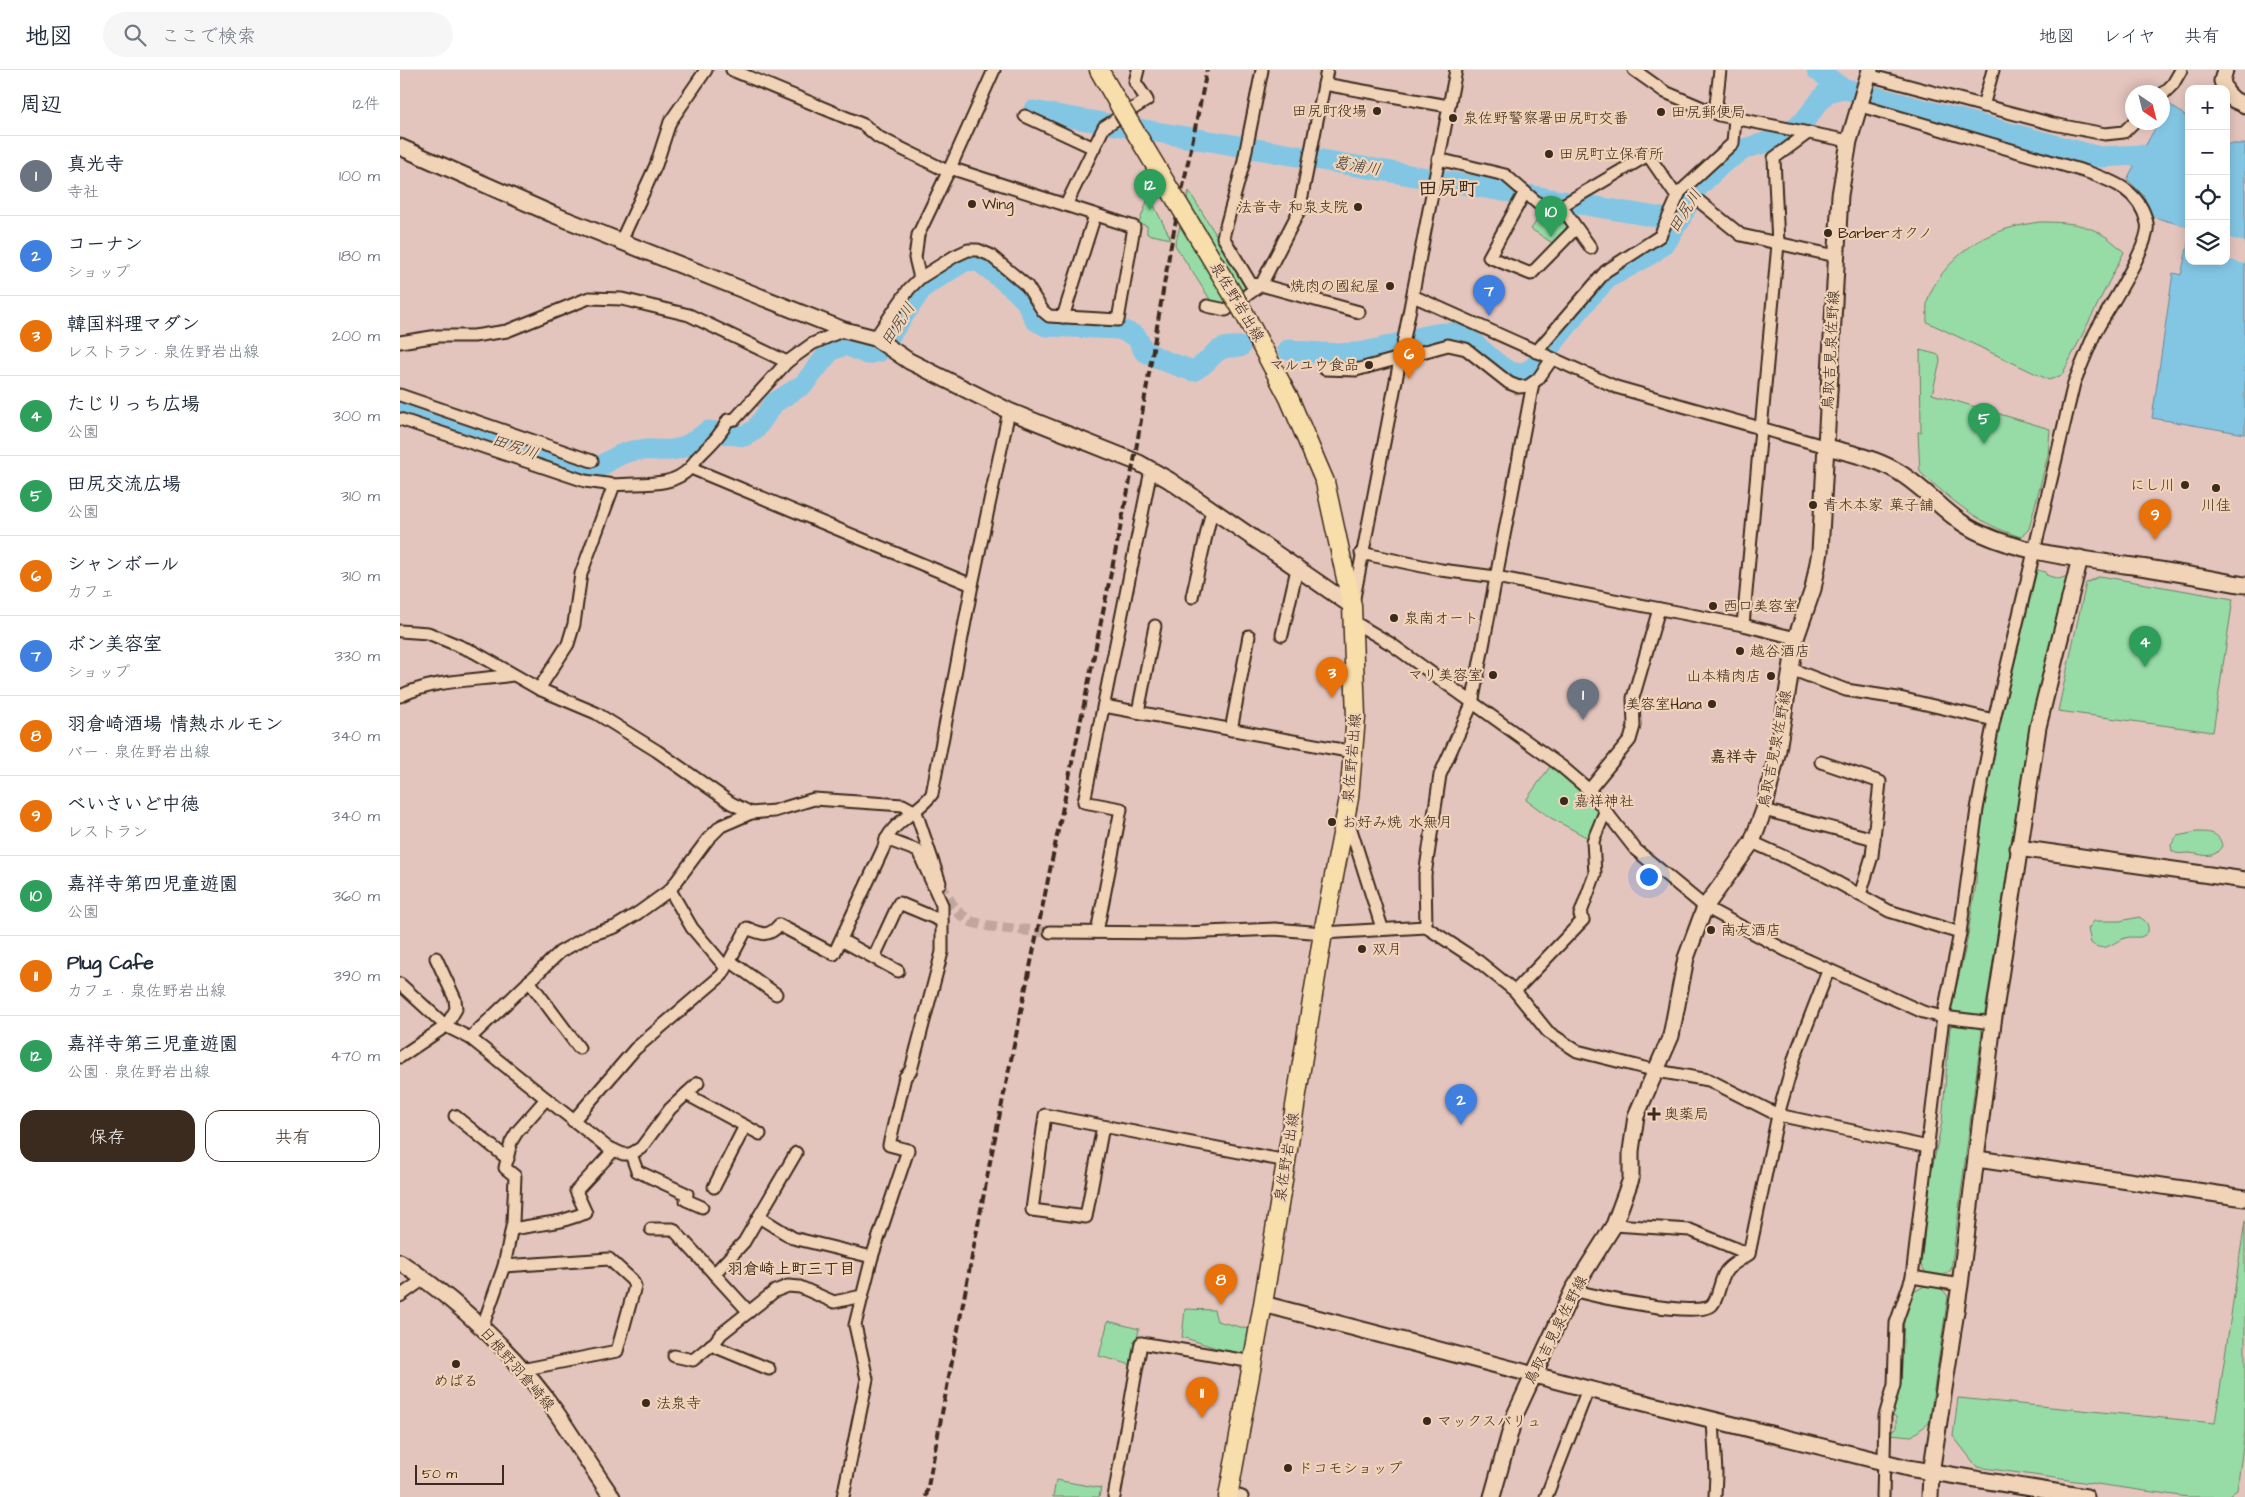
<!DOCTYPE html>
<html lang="ja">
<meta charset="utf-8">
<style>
:root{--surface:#fff;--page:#f6f6f7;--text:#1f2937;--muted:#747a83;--line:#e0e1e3;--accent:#3b2a1e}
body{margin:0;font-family:"Architects Daughter","Klee One",sans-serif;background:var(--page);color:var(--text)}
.controls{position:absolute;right:15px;top:15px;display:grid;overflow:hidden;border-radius:10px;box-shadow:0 2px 12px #0003}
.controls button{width:45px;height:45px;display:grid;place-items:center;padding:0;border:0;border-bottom:1px solid var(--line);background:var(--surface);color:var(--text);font:25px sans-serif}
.compass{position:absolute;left:1725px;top:15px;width:45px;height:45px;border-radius:50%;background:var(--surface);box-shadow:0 2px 12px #0003;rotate:145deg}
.scale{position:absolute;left:15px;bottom:12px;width:89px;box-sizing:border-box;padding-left:5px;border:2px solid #3b2a1e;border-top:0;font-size:14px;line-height:18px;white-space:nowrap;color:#3b2a1e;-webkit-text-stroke:4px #f1d3b7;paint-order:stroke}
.you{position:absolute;left:1248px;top:806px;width:18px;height:18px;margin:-12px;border:4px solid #fff;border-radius:50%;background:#1a73e8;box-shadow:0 0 0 8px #1a73e833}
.badge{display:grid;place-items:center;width:32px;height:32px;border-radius:50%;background:var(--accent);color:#fff;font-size:16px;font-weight:700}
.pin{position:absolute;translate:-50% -41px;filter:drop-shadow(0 1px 2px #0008)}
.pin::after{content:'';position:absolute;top:26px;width:18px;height:15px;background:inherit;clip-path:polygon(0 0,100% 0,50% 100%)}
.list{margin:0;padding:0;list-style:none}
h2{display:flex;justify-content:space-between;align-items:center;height:65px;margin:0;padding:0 20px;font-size:21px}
h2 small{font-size:16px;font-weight:400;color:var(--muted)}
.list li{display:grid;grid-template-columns:32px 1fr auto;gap:15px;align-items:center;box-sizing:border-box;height:80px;padding:0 20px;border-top:1px solid var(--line)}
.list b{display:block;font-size:19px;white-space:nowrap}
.list p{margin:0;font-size:16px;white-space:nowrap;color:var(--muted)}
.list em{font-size:16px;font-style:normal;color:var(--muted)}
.actions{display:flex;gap:10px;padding:15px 20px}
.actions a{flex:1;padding:11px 0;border:1px solid var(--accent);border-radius:15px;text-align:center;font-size:18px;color:var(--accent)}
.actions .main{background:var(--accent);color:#fff}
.icon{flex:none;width:28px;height:28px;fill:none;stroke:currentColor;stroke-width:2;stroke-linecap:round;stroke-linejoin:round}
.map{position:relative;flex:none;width:1845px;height:1427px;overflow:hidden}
header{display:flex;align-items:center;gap:30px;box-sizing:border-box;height:70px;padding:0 25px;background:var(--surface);border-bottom:1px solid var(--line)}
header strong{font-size:24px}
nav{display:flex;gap:28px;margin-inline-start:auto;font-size:18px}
.search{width:350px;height:45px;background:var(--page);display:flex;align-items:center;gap:12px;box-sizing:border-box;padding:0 18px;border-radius:28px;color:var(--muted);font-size:19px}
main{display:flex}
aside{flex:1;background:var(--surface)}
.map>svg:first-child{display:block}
</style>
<header>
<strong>地図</strong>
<div class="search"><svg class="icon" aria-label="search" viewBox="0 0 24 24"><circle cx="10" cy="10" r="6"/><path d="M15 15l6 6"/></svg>ここで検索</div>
<nav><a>地図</a><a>レイヤ</a><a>共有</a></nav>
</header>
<main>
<aside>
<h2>周辺<small>12件</small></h2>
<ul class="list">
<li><span class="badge" style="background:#6b7280">1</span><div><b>真光寺</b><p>寺社</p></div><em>100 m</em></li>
<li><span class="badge" style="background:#3f7fe0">2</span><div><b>コーナン</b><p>ショップ</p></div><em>180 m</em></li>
<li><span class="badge" style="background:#e8710a">3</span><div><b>韓国料理マダン</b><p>レストラン · 泉佐野岩出線</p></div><em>200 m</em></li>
<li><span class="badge" style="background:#2e9e5b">4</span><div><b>たじりっち広場</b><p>公園</p></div><em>300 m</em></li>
<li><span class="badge" style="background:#2e9e5b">5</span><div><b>田尻交流広場</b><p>公園</p></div><em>310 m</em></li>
<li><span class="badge" style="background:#e8710a">6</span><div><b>シャンボール</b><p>カフェ</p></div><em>310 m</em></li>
<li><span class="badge" style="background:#3f7fe0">7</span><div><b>ボン美容室</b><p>ショップ</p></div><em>330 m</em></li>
<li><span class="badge" style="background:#e8710a">8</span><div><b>羽倉崎酒場 情熱ホルモン</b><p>バー · 泉佐野岩出線</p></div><em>340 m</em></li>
<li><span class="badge" style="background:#e8710a">9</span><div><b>べいさいど中徳</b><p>レストラン</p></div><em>340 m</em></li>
<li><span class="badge" style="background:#2e9e5b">10</span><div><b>嘉祥寺第四児童遊園</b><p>公園</p></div><em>360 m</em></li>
<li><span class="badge" style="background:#e8710a">11</span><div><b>Plug Cafe</b><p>カフェ · 泉佐野岩出線</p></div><em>390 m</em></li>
<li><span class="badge" style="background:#2e9e5b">12</span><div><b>嘉祥寺第三児童遊園</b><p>公園 · 泉佐野岩出線</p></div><em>470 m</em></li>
</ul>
<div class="actions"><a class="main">保存</a><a>共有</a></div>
</aside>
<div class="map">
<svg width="1845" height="1427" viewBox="0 0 1845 1427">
<rect width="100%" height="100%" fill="#e4c5be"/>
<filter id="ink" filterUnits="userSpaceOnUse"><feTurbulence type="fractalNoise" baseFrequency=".02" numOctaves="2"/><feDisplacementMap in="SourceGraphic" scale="10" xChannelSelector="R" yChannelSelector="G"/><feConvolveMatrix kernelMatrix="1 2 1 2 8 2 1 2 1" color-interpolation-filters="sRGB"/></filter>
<g filter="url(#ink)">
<g fill="#97dba7" stroke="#698262">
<path d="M789,121L847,215L844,228L827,239L813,234L775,175Z"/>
<path d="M749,126L771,169L747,164V156L739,153Z"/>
<path d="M1154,145L1167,156L1154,174L1131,159L1140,146L1149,151Z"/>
<path d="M1639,152C1677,152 1697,155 1724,182L1662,305L1649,310L1527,252C1527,245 1526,236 1528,229C1536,205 1561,180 1584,168C1601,159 1620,155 1639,152Z"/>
<path d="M1520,280L1539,285L1540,292L1532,324L1650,359L1648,385L1629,459L1621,467C1578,454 1553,431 1520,402L1518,362H1521Z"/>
<path d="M1637,500L1646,502V505L1659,509L1667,506L1628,667L1585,943L1580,946L1555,943L1551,939L1566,876L1576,814L1577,785L1592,686Z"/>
<path d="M1700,506L1833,529L1813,662L1658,641L1686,513Z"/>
<path d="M1152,694L1168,705L1203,742L1190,769L1151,748L1126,730Z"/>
<path d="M1797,762C1808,762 1820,762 1822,776C1813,791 1803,784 1788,783C1782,783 1778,785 1772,781L1771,775L1777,766Z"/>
<path d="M1739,847C1746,851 1749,854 1748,862C1740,871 1735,865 1725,868C1712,872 1705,884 1691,873L1688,859L1694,851H1720Z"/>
<path d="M1554,954L1579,958L1582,961L1551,1200L1543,1206L1526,1203L1521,1195L1531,1104L1542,1052L1550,957Z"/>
<path d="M1845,1151V1361L1837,1420L1827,1427H1788L1577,1397L1553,1366L1558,1328L1815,1353Z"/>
<path d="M1526,1215L1541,1218L1548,1226L1529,1353L1512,1366L1490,1364V1361L1496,1359V1347L1491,1344L1501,1314L1504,1247L1507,1232L1512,1223Z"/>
<path d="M785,1239L814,1240L817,1251L856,1261L851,1289L782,1267Z"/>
<path d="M708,1251L739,1259L732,1295L699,1286Z"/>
<path d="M656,1410L701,1418L699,1427H653Z"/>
</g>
<g fill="#83c6e4" stroke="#668895">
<path d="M1768,33L1789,49V157L1753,147L1743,125L1727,109L1758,53L1762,52L1763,43Z"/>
<path d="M1826,74H1845V364L1752,348L1773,203L1781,205L1789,170V191H1826Z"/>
</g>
<path fill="#e4c5be" d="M1826,167L1845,172V194L1826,189Z"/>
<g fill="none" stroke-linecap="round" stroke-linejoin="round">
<g stroke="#83c6e4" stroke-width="21">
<path d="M1417,0L1442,18"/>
<path d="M633,41L1280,151"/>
<path d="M888,280C910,282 934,285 956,283C983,281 1034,258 1056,264C1085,270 1105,322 1135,296L1189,228L1208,208L1254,182L1267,171L1298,117L1323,93L1346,78L1382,68L1404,51L1426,23L1442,18L1699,87L1741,85"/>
<path d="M0,338L186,402C203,398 214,384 232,381C244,378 258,381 271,380C285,379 297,369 308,361L344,366L355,360L374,333L404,314L431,280L446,275L467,284L479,281L523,217L566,190L580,192L614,219L626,231L635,250L646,256L719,259L736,266L744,281L762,290L793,301C816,290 810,275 840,277"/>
</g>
<path stroke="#c2a69e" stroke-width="11" stroke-dasharray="11 5.5" stroke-linecap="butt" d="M540,813C547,827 554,841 568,850C578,857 634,861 650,862"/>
<defs>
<g id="street">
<path d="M332,0L464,55L478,67L549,102"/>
<path d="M862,0L843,95L823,167L851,214L861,215L959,242"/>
<path d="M1234,0L1265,22L1319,45L1449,71"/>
<path d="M1468,5L1653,54L1705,64L1724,62L1734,52"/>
<path d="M924,14L1048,36"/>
<path d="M1762,25L1773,14L1781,0"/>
<path d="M1461,36L1687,102C1715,112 1740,121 1747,153C1752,173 1706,242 1695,263C1688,279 1681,296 1674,313L1594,650L1577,739L1560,863L1543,947L1512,1207L1496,1253L1494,1315L1485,1346L1483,1427"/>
<path d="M1583,36L1593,0"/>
<path d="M1315,43L1320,0"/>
<path d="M625,46L694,78"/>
<path d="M1038,89L1105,105L1149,143L1161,136L1191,178"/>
<path d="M1125,122L1089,187L1131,204L1176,158"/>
<path d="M1300,132L1341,165L1436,186"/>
<path d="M666,135L704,57L747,30L735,12L738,0"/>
<path d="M1161,136L1248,85L1277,127"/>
<path d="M221,171L256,95L270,52L306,0"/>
<path d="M520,208L555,186L568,180H578L590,185L627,216L643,241L649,246L718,250L734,157L550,98"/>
<path d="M1013,226L1216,317L1427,377"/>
<path d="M807,236L826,240L861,215L899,141L927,0"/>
<path d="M663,247L695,145"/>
<path d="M475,268L509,219L520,208L515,188L518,165L550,98L594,0"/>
<path d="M0,272L38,266H74L107,261L189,228L222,229L289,245L387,292"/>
<path d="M1136,282L1206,201L1260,166L1280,122L1333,73L1335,49"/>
<path d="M925,299L956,300L1048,275L1066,279L1109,313L1119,317L1128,316L1138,309L1152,289"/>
<path d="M0,325L192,391"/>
<path d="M0,349L185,411L214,415"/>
<path d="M291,398L572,515"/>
<path d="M961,483L1041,500L1096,507L1343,555L1396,568"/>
<path d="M792,527L812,440"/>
<path d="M954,528L1056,0"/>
<path d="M954,552L991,574L1161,696L1189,720L1236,780L1305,837L1385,880L1523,942L1543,947L1593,953"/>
<path d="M1343,555L1378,174L1374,88L1408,63"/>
<path d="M0,561L28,563L74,582L139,619L196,643L257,681L331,733L351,743"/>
<path d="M882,565L897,499"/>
<path d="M1391,599L1446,620L1504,629L1594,650"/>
<path d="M139,619L168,574L174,554L181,504L214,415C239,412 271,419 290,398C294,395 295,389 299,386C310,375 321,365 328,350L335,349L387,292L412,274L444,260"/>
<path d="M0,626C36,609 74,611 112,605"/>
<path d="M704,636L953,682"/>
<path d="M738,642L755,556"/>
<path d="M831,660L849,566"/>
<path d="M1421,692L1480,712L1472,786L1460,825"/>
<path d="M1189,720L1230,670L1234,656L1233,628L1259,539"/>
<path d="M1364,740L1474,769"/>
<path d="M516,742L540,813"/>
<path d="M947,747L982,858"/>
<path d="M1352,772L1422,804L1489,841L1560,863"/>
<path d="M270,820L292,858L326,898"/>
<path d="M1026,857L1025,805L1040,705L1072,634L1133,313"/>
<path d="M650,862L784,863L875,859L923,863L1026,857L1078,891L1115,921L1148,962L1177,981L1257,1001L1309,1010L1378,1045L1528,1077"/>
<path d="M697,862L721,739L684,732L751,400"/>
<path d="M441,870L498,901"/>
<path d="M474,887L499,833L542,851"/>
<path d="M330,891L376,924"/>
<path d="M129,911L179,978"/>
<path d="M0,914L46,956L56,939L55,929L36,888"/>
<path d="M1115,921L1183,850L1180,845L1195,804L1193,771L1205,742"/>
<path d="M70,968L207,1077L223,1084H231L241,1078L270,1039L298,1013"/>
<path d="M0,987L46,956L70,968L160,882L190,865L215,857L238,843L270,820L308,769L321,756L351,743L374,741L414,729L503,735L516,742"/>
<path d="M286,1024L360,1064"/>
<path d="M55,1046L108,1089"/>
<path d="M173,1051L235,979L322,905L347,858C361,864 368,868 379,855L434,884L484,777C488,753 519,743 532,724L572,515L609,341"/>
<path d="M703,1056L686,1147L632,1140L645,1045L887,1091"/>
<path d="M231,1084L237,1101L287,1124L286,1130L302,1137"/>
<path d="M314,1117L345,1056"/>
<path d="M359,1147L393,1168L472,1187"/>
<path d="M1214,1155L1290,1160L1349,1184"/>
<path d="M112,1159L161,1151L186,1143L176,1121L214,1080"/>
<path d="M251,1159H273L349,1242"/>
<path d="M104,1196L209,1189L232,1210L235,1216L217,1281L121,1300"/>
<path d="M314,1204L344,1172L396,1083"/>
<path d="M1512,1207L1560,1215"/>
<path d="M1173,1220C1194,1226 1299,1249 1312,1235C1320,1226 1319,1209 1327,1200C1332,1194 1342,1189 1349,1184L1378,1045L1395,986L1428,901"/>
<path d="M0,1226L24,1209"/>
<path d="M82,1258L104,1196L113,1152L115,1106L105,1098L111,1072L117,1062L146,1029"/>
<path d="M311,1275L369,1299"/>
<path d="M274,1286L293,1290L315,1272L321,1264L375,1221L388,1216L400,1217L434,1232L462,1226"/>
<path d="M1313,1351L1316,1403L1315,1427"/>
<path d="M829,1423L842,1427"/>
<path d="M443,1427L467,1309L455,1255L472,1187L508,1080L489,1075L505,1007L511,1000L542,882V835L518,781L486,769"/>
<path d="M714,1427L741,1273L853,1292"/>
<path d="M1146,1427L1188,1319"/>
</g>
<g id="secondary">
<path d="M1825,0L1822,11L1825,19"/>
<path d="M1826,22L1834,30L1845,35"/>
<path d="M0,77L152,144L444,260L475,268L509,291L609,341L739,393L769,410L952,536"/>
<path d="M1427,377C1450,383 1474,388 1495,400C1526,417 1548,449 1580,463C1626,484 1676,488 1725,495C1765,500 1805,508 1845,515"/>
<path d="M1618,778L1845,810"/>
<path d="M1577,1089L1845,1128"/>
<path d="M0,1192C59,1232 117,1285 158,1345C176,1372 193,1400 212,1427"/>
<path d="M863,1234L1188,1319L1508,1398L1686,1427"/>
<path d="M1092,1427L1115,1345L1173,1220L1214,1155L1231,1109V1081L1236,1046L1271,966L1286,888L1305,837L1352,772L1364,740L1378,680L1396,568L1413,519L1420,482L1440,125L1449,71L1470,0"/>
<path d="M1530,1427L1531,1403L1560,1215L1593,953L1638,657L1680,488"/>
</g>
<g id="primary">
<path d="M699,0L722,40"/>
<path d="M828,1427L863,1234L923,863L949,728L956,647L952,536L925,412L889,328L844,243"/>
</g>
</defs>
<use href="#street" stroke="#3b2a1e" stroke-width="15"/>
<use href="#secondary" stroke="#3b2a1e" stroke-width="19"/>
<use href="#primary" stroke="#3b2a1e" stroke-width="21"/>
<use href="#street" stroke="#f1d3b7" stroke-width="11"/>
<use href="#secondary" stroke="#f1d3b7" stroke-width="15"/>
<use href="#primary" stroke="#f8deab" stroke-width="18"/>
<path stroke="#3b2a1e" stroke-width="4" stroke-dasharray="8 4" stroke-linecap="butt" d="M526,1427L590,1092L734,391L770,180L807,0"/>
<defs>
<path id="primary-bridge" d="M722,40L844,243"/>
</defs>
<use href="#primary-bridge" stroke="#3b2a1e" stroke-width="21" stroke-linecap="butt"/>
<use href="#primary-bridge" stroke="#f8deab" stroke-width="18"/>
</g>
</g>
<g fill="#3b2a1e" stroke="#f1d3b7" stroke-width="2">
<circle cx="977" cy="41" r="5"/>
<circle cx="1261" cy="42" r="5"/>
<circle cx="1053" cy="48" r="5"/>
<circle cx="1149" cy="84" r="5"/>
<circle cx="572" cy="134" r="5"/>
<circle cx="958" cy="137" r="5"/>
<circle cx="1428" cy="163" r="5"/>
<circle cx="990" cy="216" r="5"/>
<circle cx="969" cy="295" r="5"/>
<circle cx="1785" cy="415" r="5"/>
<circle cx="1816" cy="418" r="5"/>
<circle cx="1413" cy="435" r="5"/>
<circle cx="1313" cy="536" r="5"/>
<circle cx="994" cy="548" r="5"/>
<circle cx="1340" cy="581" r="5"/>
<circle cx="1093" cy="605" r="5"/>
<circle cx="1371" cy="606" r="5"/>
<circle cx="1312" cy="634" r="5"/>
<circle cx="1164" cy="731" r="5"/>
<circle cx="932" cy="752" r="5"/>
<circle cx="1311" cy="860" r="5"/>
<circle cx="962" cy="879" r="5"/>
<path d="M1251.5 1036.5h5v5h5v5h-5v5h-5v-5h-5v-5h5z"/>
<circle cx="56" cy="1294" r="5"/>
<circle cx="246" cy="1333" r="5"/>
<circle cx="1027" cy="1351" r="5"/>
<circle cx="888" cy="1398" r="5"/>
</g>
<g text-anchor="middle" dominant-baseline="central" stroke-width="4.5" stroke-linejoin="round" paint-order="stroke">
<g font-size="15" fill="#3b2a1e" stroke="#f1d3b7" text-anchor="start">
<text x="967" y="41" text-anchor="end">田尻町役場</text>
<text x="1271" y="42">田尻郵便局</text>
<text x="1063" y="48">泉佐野警察署田尻町交番</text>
<text x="1159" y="84">田尻町立保育所</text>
<text x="582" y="134">Wing</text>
<text x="948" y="137" text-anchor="end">法音寺 和泉支院</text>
<text x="1438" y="163">Barberオクノ</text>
<text x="980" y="216" text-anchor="end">焼肉の國紀屋</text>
<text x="959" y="295" text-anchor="end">マルユウ食品</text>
<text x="1775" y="415" text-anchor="end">にし川</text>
<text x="1423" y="435">青木本家 菓子舗</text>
<text x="1816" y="435" text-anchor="middle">川佳</text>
<text x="1323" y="536">西口美容室</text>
<text x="1004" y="548">泉南オート</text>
<text x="1350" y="581">越谷酒店</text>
<text x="1083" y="605" text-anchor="end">マリ美容室</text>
<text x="1361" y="606" text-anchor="end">山本精肉店</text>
<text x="1302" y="634" text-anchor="end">美容室Hana</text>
<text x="1174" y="731">嘉祥神社</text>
<text x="942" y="752">お好み焼 水無月</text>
<text x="1321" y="860">南友酒店</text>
<text x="972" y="879">双月</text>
<text x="1264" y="1044">奥薬局</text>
<text x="56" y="1311" text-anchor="middle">めばる</text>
<text x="256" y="1333">法泉寺</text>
<text x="1037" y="1351">マックスバリュ</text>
<text x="898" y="1398">ドコモショップ</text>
</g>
<g font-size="15" fill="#3b2a1e" stroke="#f1d3b7">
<text transform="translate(837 232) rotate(59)">泉佐野岩出線</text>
<text transform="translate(1431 280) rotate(-87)">鳥取吉見泉佐野線</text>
<text transform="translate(1375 679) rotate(-79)">鳥取吉見泉佐野線</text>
<text transform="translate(952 688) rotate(-85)">泉佐野岩出線</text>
<text transform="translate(887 1087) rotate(-81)">泉佐野岩出線</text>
<text transform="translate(1156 1260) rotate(-63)">鳥取吉見泉佐野線</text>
<text transform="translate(117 1299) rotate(49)">日根野羽倉崎線</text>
</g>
<g font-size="16" font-style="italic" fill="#46413c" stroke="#f1d3b7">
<text transform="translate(957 96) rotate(10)">葛浦川</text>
<text transform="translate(1285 141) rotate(-58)">田尻川</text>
<text transform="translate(498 254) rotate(-56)">田尻川</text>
<text transform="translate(115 377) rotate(19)">田尻川</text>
</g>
<g font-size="16" font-weight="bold" fill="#3b2a1e" stroke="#f1d3b7">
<text x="1334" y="687">嘉祥寺</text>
<text x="391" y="1199">羽倉崎上町三丁目</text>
</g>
<g font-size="20" font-weight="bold" fill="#3b2a1e" stroke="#f1d3b7">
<text x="1048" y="119">田尻町</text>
</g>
</g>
</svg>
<div class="controls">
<button>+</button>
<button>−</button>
<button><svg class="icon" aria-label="locate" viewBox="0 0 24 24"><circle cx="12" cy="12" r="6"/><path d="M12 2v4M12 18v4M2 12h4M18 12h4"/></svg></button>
<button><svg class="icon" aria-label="layers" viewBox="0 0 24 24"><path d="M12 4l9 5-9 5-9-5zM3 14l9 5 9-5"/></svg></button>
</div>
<svg class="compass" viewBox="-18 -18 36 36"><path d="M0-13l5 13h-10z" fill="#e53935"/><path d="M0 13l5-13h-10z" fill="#747a83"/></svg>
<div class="scale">50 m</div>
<div class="you"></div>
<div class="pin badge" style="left:1183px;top:650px;background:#6b7280">1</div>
<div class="pin badge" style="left:1061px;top:1055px;background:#3f7fe0">2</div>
<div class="pin badge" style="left:932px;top:628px;background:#e8710a">3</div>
<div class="pin badge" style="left:1745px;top:597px;background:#2e9e5b">4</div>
<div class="pin badge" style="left:1584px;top:374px;background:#2e9e5b">5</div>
<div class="pin badge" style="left:1009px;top:309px;background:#e8710a">6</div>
<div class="pin badge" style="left:1089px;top:246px;background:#3f7fe0">7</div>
<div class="pin badge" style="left:821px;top:1235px;background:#e8710a">8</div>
<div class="pin badge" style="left:1755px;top:470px;background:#e8710a">9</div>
<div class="pin badge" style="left:1151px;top:167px;background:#2e9e5b">10</div>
<div class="pin badge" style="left:802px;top:1348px;background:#e8710a">11</div>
<div class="pin badge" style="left:750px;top:140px;background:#2e9e5b">12</div>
</div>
</main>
